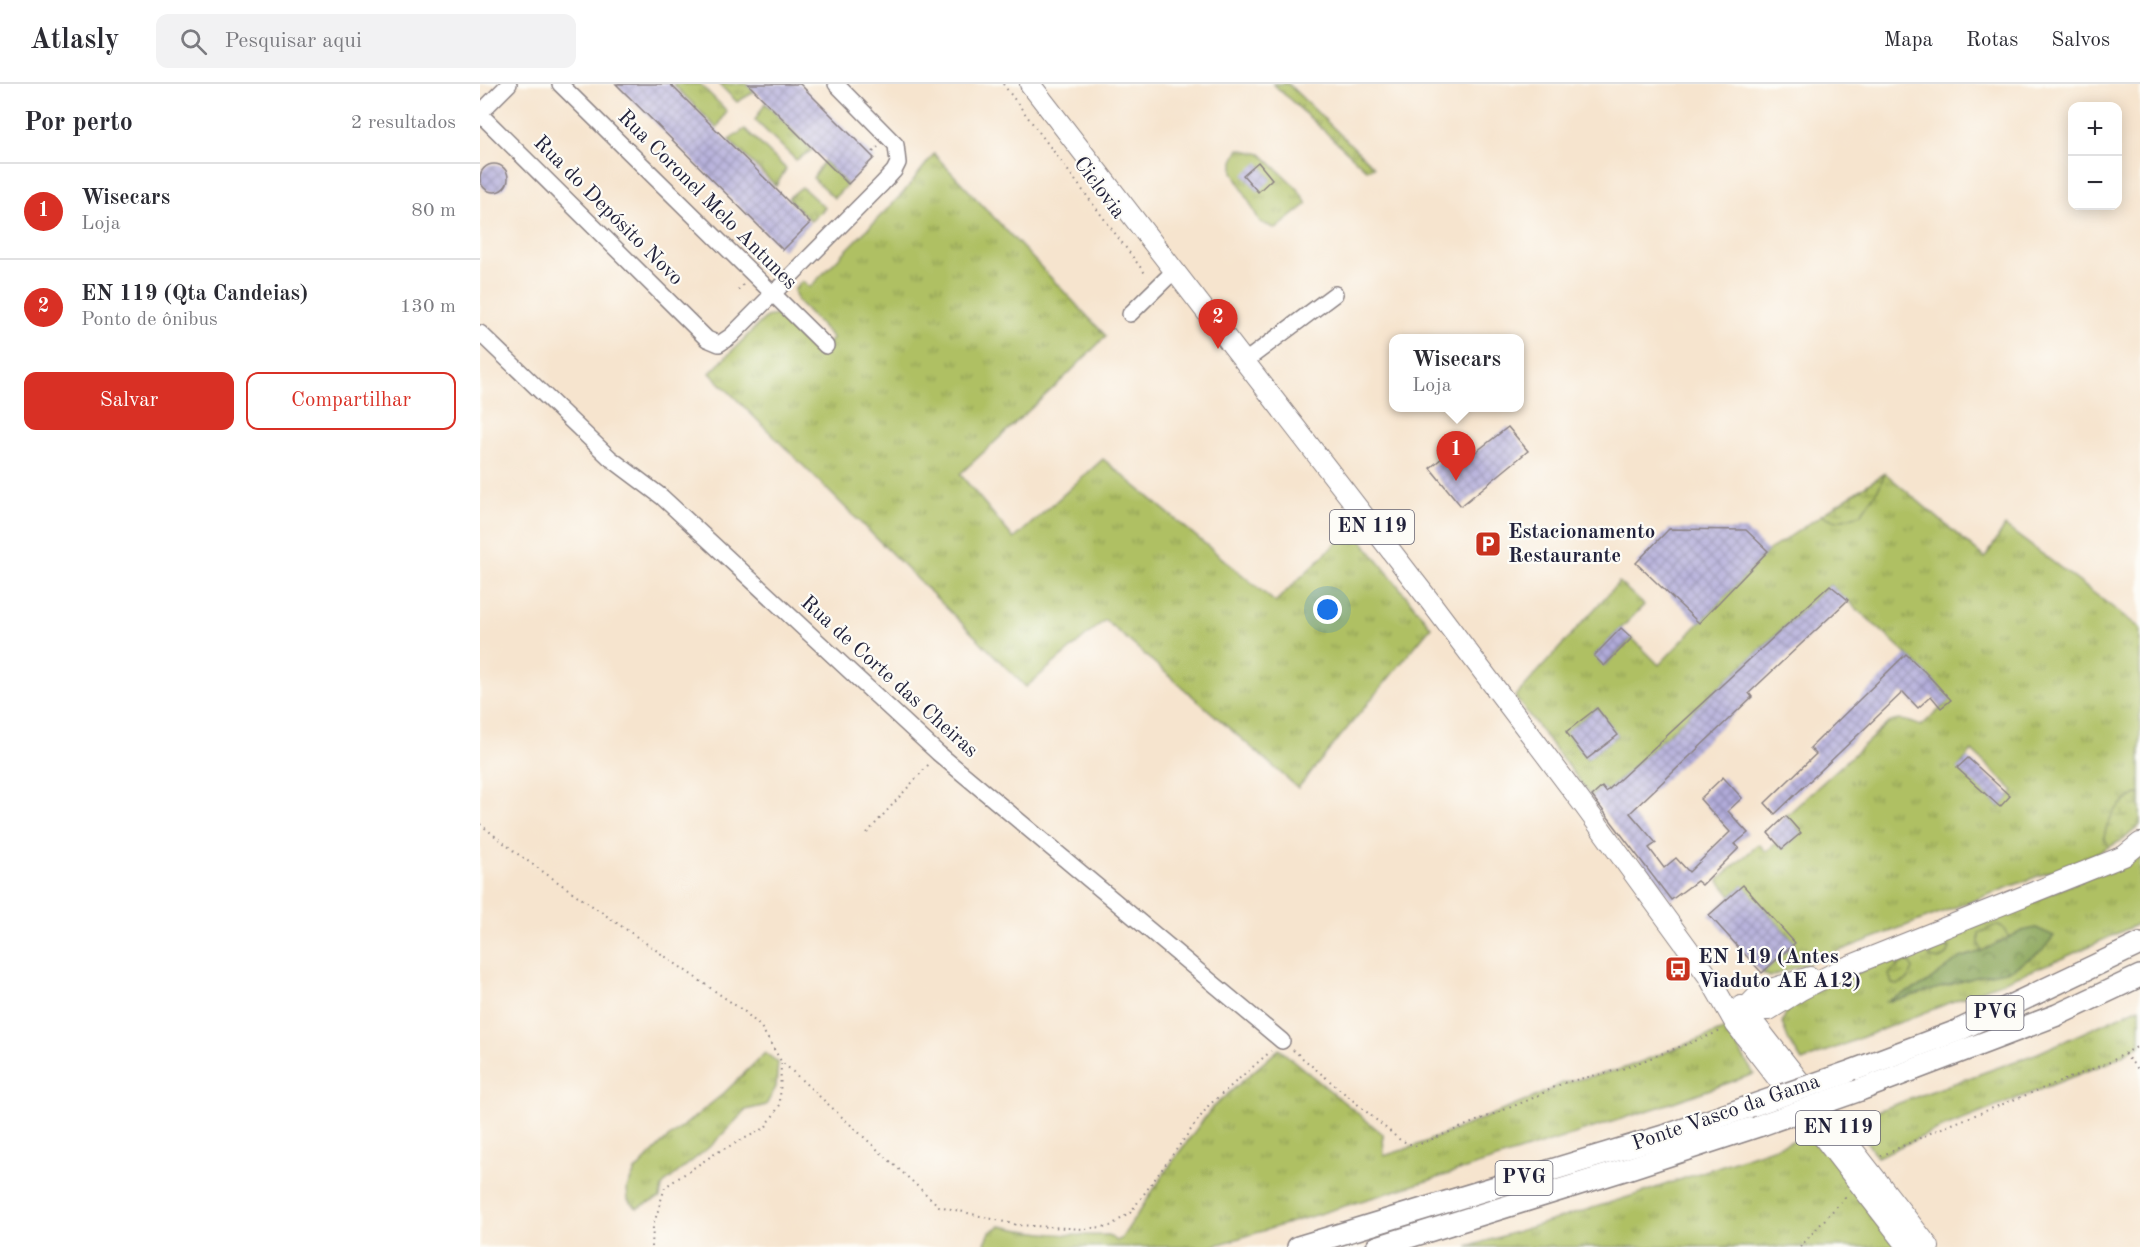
<!DOCTYPE html>
<html lang="pt">
<meta charset="utf-8">
<style>
:root{--surface:#fff;--page:#f2f2f3;--text:#2b2b33;--muted:#7c7c81;--line:#e1e1e2;--accent:#d93025}
body{margin:0;font-family:"Old Standard TT",serif;background:var(--page);color:var(--text)}
.controls{position:absolute;right:18px;top:18px;display:grid;overflow:hidden;border-radius:12px;box-shadow:0 3px 15px #0003}
.controls button{width:54px;height:54px;display:grid;place-items:center;padding:0;border:0;border-bottom:2px solid var(--line);background:var(--surface);color:var(--text);font:30px sans-serif}
.you{position:absolute;left:848px;top:526px;width:21px;height:21px;margin:-15px;border:4px solid #fff;border-radius:50%;background:#1a73e8;box-shadow:0 0 0 9px #1a73e833}
.badge{display:grid;place-items:center;width:39px;height:39px;border-radius:50%;background:var(--accent);color:#fff;font-size:20px;font-weight:700}
.pin{position:absolute;translate:-50% -50px;filter:drop-shadow(0 2px 3px #0008)}
.pin::after{content:'';position:absolute;top:32px;width:21px;height:18px;background:inherit;clip-path:polygon(0 0,100% 0,50% 100%)}
.popup{position:absolute;left:909px;top:250px;width:135px;height:78px;box-sizing:border-box;display:grid;place-content:center;border-radius:12px;background:var(--surface);filter:drop-shadow(0 2px 4px #0005);font-size:20px;white-space:nowrap;color:var(--muted)}
.popup b{font-size:22px;color:var(--text)}
.popup::after{content:'';position:absolute;left:50%;top:100%;margin-left:-12px;border:12px solid transparent;border-top-color:var(--surface)}
.list{margin:0;padding:0;list-style:none}
h2{display:flex;justify-content:space-between;align-items:center;height:78px;margin:0;padding:0 24px;font-size:26px}
h2 small{font-size:20px;font-weight:400;color:var(--muted)}
.list li{display:grid;grid-template-columns:39px 1fr auto;gap:18px;align-items:center;box-sizing:border-box;height:96px;padding:0 24px;border-top:2px solid var(--line)}
.list b{display:block;font-size:22px;white-space:nowrap}
.list p{margin:0;font-size:20px;white-space:nowrap;color:var(--muted)}
.list em{font-size:20px;font-style:normal;color:var(--muted)}
.actions{display:flex;gap:12px;padding:18px 24px}
.actions a{flex:1;padding:14px 0;border:2px solid var(--accent);border-radius:12px;text-align:center;font-size:21px;color:var(--accent)}
.actions .main{background:var(--accent);color:#fff}
.icon{flex:none;width:33px;height:33px;fill:none;stroke:currentColor;stroke-width:2;stroke-linecap:round;stroke-linejoin:round}
.map{position:relative;flex:none;width:1660px;height:1163px;overflow:hidden}
header{display:flex;align-items:center;gap:36px;box-sizing:border-box;height:84px;padding:0 30px;background:var(--surface);border-bottom:2px solid var(--line)}
header strong{font-size:28px}
nav{display:flex;gap:33px;margin-inline-start:auto;font-size:21px}
.search{width:420px;height:54px;background:var(--page);display:flex;align-items:center;gap:15px;box-sizing:border-box;padding:0 21px;border-radius:12px;color:var(--muted);font-size:22px}
main{display:flex}
aside{flex:1;background:var(--surface)}
.map>svg:first-child{display:block}
</style>
<header>
<strong>Atlasly</strong>
<div class="search"><svg class="icon" aria-label="search" viewBox="0 0 24 24"><circle cx="10" cy="10" r="6"/><path d="M15 15l6 6"/></svg>Pesquisar aqui</div>
<nav><a>Mapa</a><a>Rotas</a><a>Salvos</a></nav>
</header>
<main>
<aside>
<h2>Por perto<small>2 resultados</small></h2>
<ul class="list">
<li><span class="badge">1</span><div><b>Wisecars</b><p>Loja</p></div><em>80 m</em></li>
<li><span class="badge">2</span><div><b>EN 119 (Qta Candeias)</b><p>Ponto de ônibus</p></div><em>130 m</em></li>
</ul>
<div class="actions"><a class="main">Salvar</a><a>Compartilhar</a></div>
</aside>
<div class="map">
<svg width="1660" height="1163" viewBox="0 0 1660 1163">
<defs>
<pattern id="grass-tufts" width="24" height="20" patternUnits="userSpaceOnUse" patternTransform="scale(1.5)"><rect width="24" height="20" fill="#afc064"/><path d="M3 7l-1-3M5 7V3M7 7l1-3M15 17l-1-3M17 17v-4M19 17l1-3" fill="none" stroke="#8e9c54"/></pattern>
<pattern id="forest-crowns" width="20" height="18" patternUnits="userSpaceOnUse" patternTransform="scale(1.5)"><rect width="20" height="18" fill="#8ba65a"/><path d="M2 6a3 3 0 1 1 6 0M12 15a3 3 0 1 1 6 0" fill="none" stroke="#71874c"/></pattern>
<pattern id="wetland-marsh" width="20" height="14" patternUnits="userSpaceOnUse" patternTransform="scale(1.5)"><rect width="20" height="14" fill="#afc064"/><path d="M1 5h8M5 5V1M11 12h8M15 12V8" fill="none" stroke="#8e9c54"/></pattern>
<pattern id="building-cross-hatch" width="8" height="8" patternUnits="userSpaceOnUse" patternTransform="scale(1.5)"><rect width="8" height="8" fill="#b1abd9"/><path d="M0 0l8 8M0 8l8-8" fill="none" stroke="#908bb1"/></pattern>
</defs>
<rect width="100%" height="100%" fill="#fdfcf7"/>
<filter id="ink" filterUnits="userSpaceOnUse"><feTurbulence type="fractalNoise" baseFrequency=".0167" numOctaves="2"/><feDisplacementMap in="SourceGraphic" scale="12" xChannelSelector="R" yChannelSelector="G"/><feConvolveMatrix kernelMatrix="1 2 1 2 8 2 1 2 1" color-interpolation-filters="sRGB"/></filter>
<filter id="wash" filterUnits="userSpaceOnUse"><feTurbulence type="fractalNoise" baseFrequency=".008" numOctaves="4" result="noise"/><feDisplacementMap in="SourceGraphic" scale="24" xChannelSelector="R" yChannelSelector="G"/><feGaussianBlur stdDeviation="1.35" result="paint"/><feColorMatrix in="noise" values="0 0 0 0 0 0 0 0 0 0 0 0 0 0 0 0 0 1.4 0 .05"/><feComposite in="paint" operator="in"/></filter>
<g filter="url(#wash)">
<rect width="100%" height="100%" fill="#f6e4ce"/>
<g fill="url(#grass-tufts)" stroke="#687150" stroke-width="1.5" fill-rule="evenodd">
<path d="M193,0H220L247,27L237,44Z"/>
<path d="M239,0H266L274,8L257,18Z"/>
<path d="M793,0H808L894,83L887,86Z"/>
<path d="M285,19L332,66L316,76L275,36Z"/>
<path d="M265,45L306,85L296,102L249,56Z"/>
<path d="M759,65L781,70L818,105L827,120L796,145L780,138L753,88V77Z"/>
<path d="M454,70L626,252L582,296L480,390L534,455L623,375L795,518L872,444L951,543L818,704L625,536L546,603L230,289L286,233L296,231L339,269L353,254L317,216L314,206L322,197L330,203L424,108Z"/>
<path d="M344,77L367,101L354,114L333,94Z"/>
<path d="M322,103L345,124L331,137L308,114Z"/>
<path d="M1405,389L1505,474L1525,442L1660,544V741L1644,755L1611,772L1290,893L1282,889L1315,859L1263,802L1251,812L1239,797L1240,794L1279,760L1286,768L1296,759L1303,765L1321,749L1306,732L1407,640C1419,633 1429,637 1441,642L1470,616C1435,574 1391,538 1350,501L1127,707L1122,703L1111,712L1035,613L1139,498L1164,521L1114,572L1125,581L1152,554L1179,581L1288,467ZM1117,624L1138,651L1107,675L1086,648ZM1492,667L1534,707L1520,723L1478,684Z"/>
<path d="M1660,767V839L1583,874L1322,977L1309,957L1302,939L1307,926L1317,915L1369,892L1505,838L1650,775Z"/>
<path d="M1660,923V961L1630,978L1457,1046L1397,1073L1372,1036L1558,969Z"/>
<path d="M1246,945L1274,990L1182,1022L960,1093L730,1163H508L505,1159L510,1148L520,1142C560,1150 588,1152 628,1151L636,1157L641,1155L692,1078L732,1024L799,965L903,1050L904,1072L935,1062L1051,1015L1083,999L1142,985Z"/>
<path d="M285,969L298,978L296,1003L286,1021L266,1026L233,1060L186,1098L182,1103L180,1114L157,1124L148,1116L147,1104L155,1087L182,1059L243,1010Z"/>
<path d="M1339,1048L1425,1163H987L1161,1109Z"/>
</g>
<path fill="url(#forest-crowns)" stroke="#56644a" stroke-width="1.5" d="M1556,844L1574,852L1562,867L1531,886L1500,892L1425,914L1405,918L1445,900L1480,874L1499,868L1542,847Z"/>
<g fill="url(#wetland-marsh)" stroke="#687150" stroke-width="1.5">
<path d="M1405,389L1400,402L1381,430L1356,437L1341,431Z"/>
<path d="M1660,709V741L1644,755L1629,763L1624,753C1629,731 1638,718 1660,709Z"/>
<path d="M1516,841L1523,844L1529,853L1502,867L1499,860V849Z"/>
<path d="M1465,862L1470,864L1467,871L1459,876L1450,874L1451,869L1457,864Z"/>
<path d="M1430,877L1433,885L1428,896L1417,901L1412,900L1409,890L1420,880Z"/>
</g>
<g id="blocks">
<g fill="url(#building-cross-hatch)">
<path d="M136,0H190L330,139L303,166Z"/>
<path d="M268,0H320L394,74L368,100Z"/>
<path d="M778,78L792,95L778,108L763,91Z"/>
<circle cx="14" cy="94" r="14"/>
<path d="M1028,343L1048,367L981,422L950,384L969,368L979,381Z"/>
<path d="M1189,445L1266,446L1288,467L1219,539L1156,479Z"/>
<path d="M1350,501L1368,516L1269,609L1272,613L1150,729L1176,759L1169,764L1184,784L1196,774L1209,788L1250,748L1220,715L1243,693L1262,714L1248,727L1268,749L1255,760L1259,764L1222,801L1217,797L1191,816L1112,712L1122,703L1126,708Z"/>
<path d="M1141,544L1152,554L1124,582L1114,572Z"/>
<path d="M1426,570L1445,588L1471,616L1461,624L1451,612L1438,624L1423,608L1295,730L1285,719L1336,670L1330,664Z"/>
<path d="M1117,624L1138,651L1107,675L1086,648Z"/>
<path d="M1488,674L1530,712L1520,723L1477,684Z"/>
<path d="M1306,732L1321,749L1302,765L1288,749Z"/>
<path d="M1263,801L1315,859L1282,889L1229,831Z"/>
</g>
</g>
</g>
<g filter="url(#ink)">
<use href="#blocks" fill-opacity="0" stroke="#8c8384" stroke-width="1.5"/>
<g fill="none" stroke-linecap="round" stroke-linejoin="round">
<defs>
<g id="minor">
<path d="M80,0L346,262"/>
<path d="M0,29L29,0"/>
<path d="M0,30L227,255L239,260L251,252L402,100L414,87L418,79L416,61L356,0"/>
<path d="M650,230L694,187"/>
<path d="M0,249L130,374L182,413L458,669L802,957"/>
<path d="M764,278L855,210"/>
</g>
<g id="major">
<path d="M550,0L949,516L1105,723L1228,892L1256,941L1428,1163"/>
<path d="M1261,922L1449,1163"/>
<path d="M1265,926H1289L1321,906L1364,884L1644,772L1660,759"/>
<path d="M1258,932L1281,908L1330,893"/>
</g>
<g id="highway">
<path d="M1366,989L1477,947L1660,860"/>
<path d="M1380,1006L1577,931L1660,892"/>
<path d="M818,1163L1190,1050L1268,1023"/>
<path d="M897,1163L1147,1085L1281,1041"/>
</g>
</defs>
<use href="#minor" stroke="#8c8384" stroke-width="18"/>
<use href="#major" stroke="#8c8384" stroke-width="22"/>
<use href="#highway" stroke="#8c8384" stroke-width="24"/>
<g stroke="#8c8384" stroke-width="2" stroke-dasharray="1.5 4.5" stroke-linecap="butt">
<path d="M523,0L667,192"/>
<path d="M393,68L398,63"/>
<path d="M258,206L263,201"/>
<path d="M0,740L39,771L265,928L281,943L301,977L459,1122L537,1141L604,1145L630,1142L650,1129L729,1021L791,967"/>
<path d="M387,749L449,680"/>
<path d="M813,966L920,1056L935,1062L1051,1015L1083,999L1142,985L1241,947"/>
<path d="M1644,970L1660,987"/>
<path d="M1401,1072L1457,1046L1630,978L1660,961"/>
<path d="M172,1163L173,1143L185,1103L236,1069L285,1044L300,1021L301,977"/>
<path d="M1320,1163L1366,1112"/>
</g>
<use href="#minor" stroke="#fff" stroke-width="15"/>
<use href="#major" stroke="#fff" stroke-width="20"/>
<use href="#highway" stroke="#fff" stroke-width="21"/>
<defs>
<g id="highway-bridge">
<path d="M1268,1023L1366,989"/>
<path d="M1281,1041L1380,1006"/>
</g>
</defs>
<use href="#highway-bridge" stroke="#8c8384" stroke-width="24" stroke-linecap="butt"/>
<use href="#highway-bridge" stroke="#fff" stroke-width="21"/>
</g>
</g>
<defs>
<symbol id="parking-square" viewBox="-11 -11 22 22"><rect x="-9" y="-9" width="18" height="18" rx="4" fill="#c8321e" stroke="#fdfcf7"/><path d="M-3.5-5.5H1a3.5 3.5 0 0 1 0 7H-1V5.5H-3.5ZM-1-3.4V-.6H.8a1.4 1.4 0 0 0 0-2.8Z" fill="#fff"/></symbol>
<symbol id="bus-square" viewBox="-11 -11 22 22"><rect x="-9" y="-9" width="18" height="18" rx="4" fill="#c8321e" stroke="#fdfcf7"/><path d="M-5-6H5V4H4V6H2V4H-2V6H-4V4H-5ZM-3.5-4V0h7V-4ZM-3.5 1.2v1.5H-2V1.2ZM2 1.2v1.5H3.5V1.2Z" fill="#fff"/></symbol>
</defs>
<g fill-rule="evenodd">
<use href="#parking-square" x="993" y="445" width="30" height="30"/>
<use href="#bus-square" x="1183" y="870" width="30" height="30"/>
</g>
<g text-anchor="middle" dominant-baseline="central" stroke-width="4.5" stroke-linejoin="round" paint-order="stroke">
<g fill="#fdfcf7" stroke="#646373" stroke-width="1.5">
<rect x="850" y="426" width="84" height="34" rx="4.5"/>
<rect x="1486.5" y="912" width="57" height="34" rx="4.5"/>
<rect x="1316" y="1027" width="84" height="34" rx="4.5"/>
<rect x="1015.5" y="1077" width="57" height="34" rx="4.5"/>
</g>
<g font-size="20" font-weight="bold" fill="#22223b">
<text x="892" y="443">EN 119</text>
<text x="1515" y="929">PVG</text>
<text x="1358" y="1044">EN 119</text>
<text x="1044" y="1094">PVG</text>
</g>
<g font-size="21" fill="#22223b" stroke="#fdfcf7">
<text transform="translate(619 104) rotate(53)">Ciclovia</text>
<text transform="translate(227 116) rotate(45)">Rua Coronel Melo Antunes</text>
<text transform="translate(128 127) rotate(45)">Rua do Depósito Novo</text>
<text transform="translate(409 593) rotate(42)">Rua de Corte das Cheiras</text>
<text transform="translate(1246 1029) rotate(-19)">Ponte Vasco da Gama</text>
</g>
<g font-size="21" font-weight="bold" fill="#22223b" stroke="#fdfcf7" text-anchor="start">
<text x="1028" y="448">Estacionamento<tspan x="1028" dy="24">Restaurante</tspan></text>
<text x="1218" y="873">EN 119 (Antes<tspan x="1218" dy="24">Viaduto AE A12)</tspan></text>
</g>
</g>
</svg>
<div class="controls">
<button>+</button>
<button>−</button>
</div>
<div class="you"></div>
<div class="pin badge" style="left:976px;top:397px">1</div>
<div class="popup"><b>Wisecars</b>Loja</div>
<div class="pin badge" style="left:738px;top:265px">2</div>
</div>
</main>
